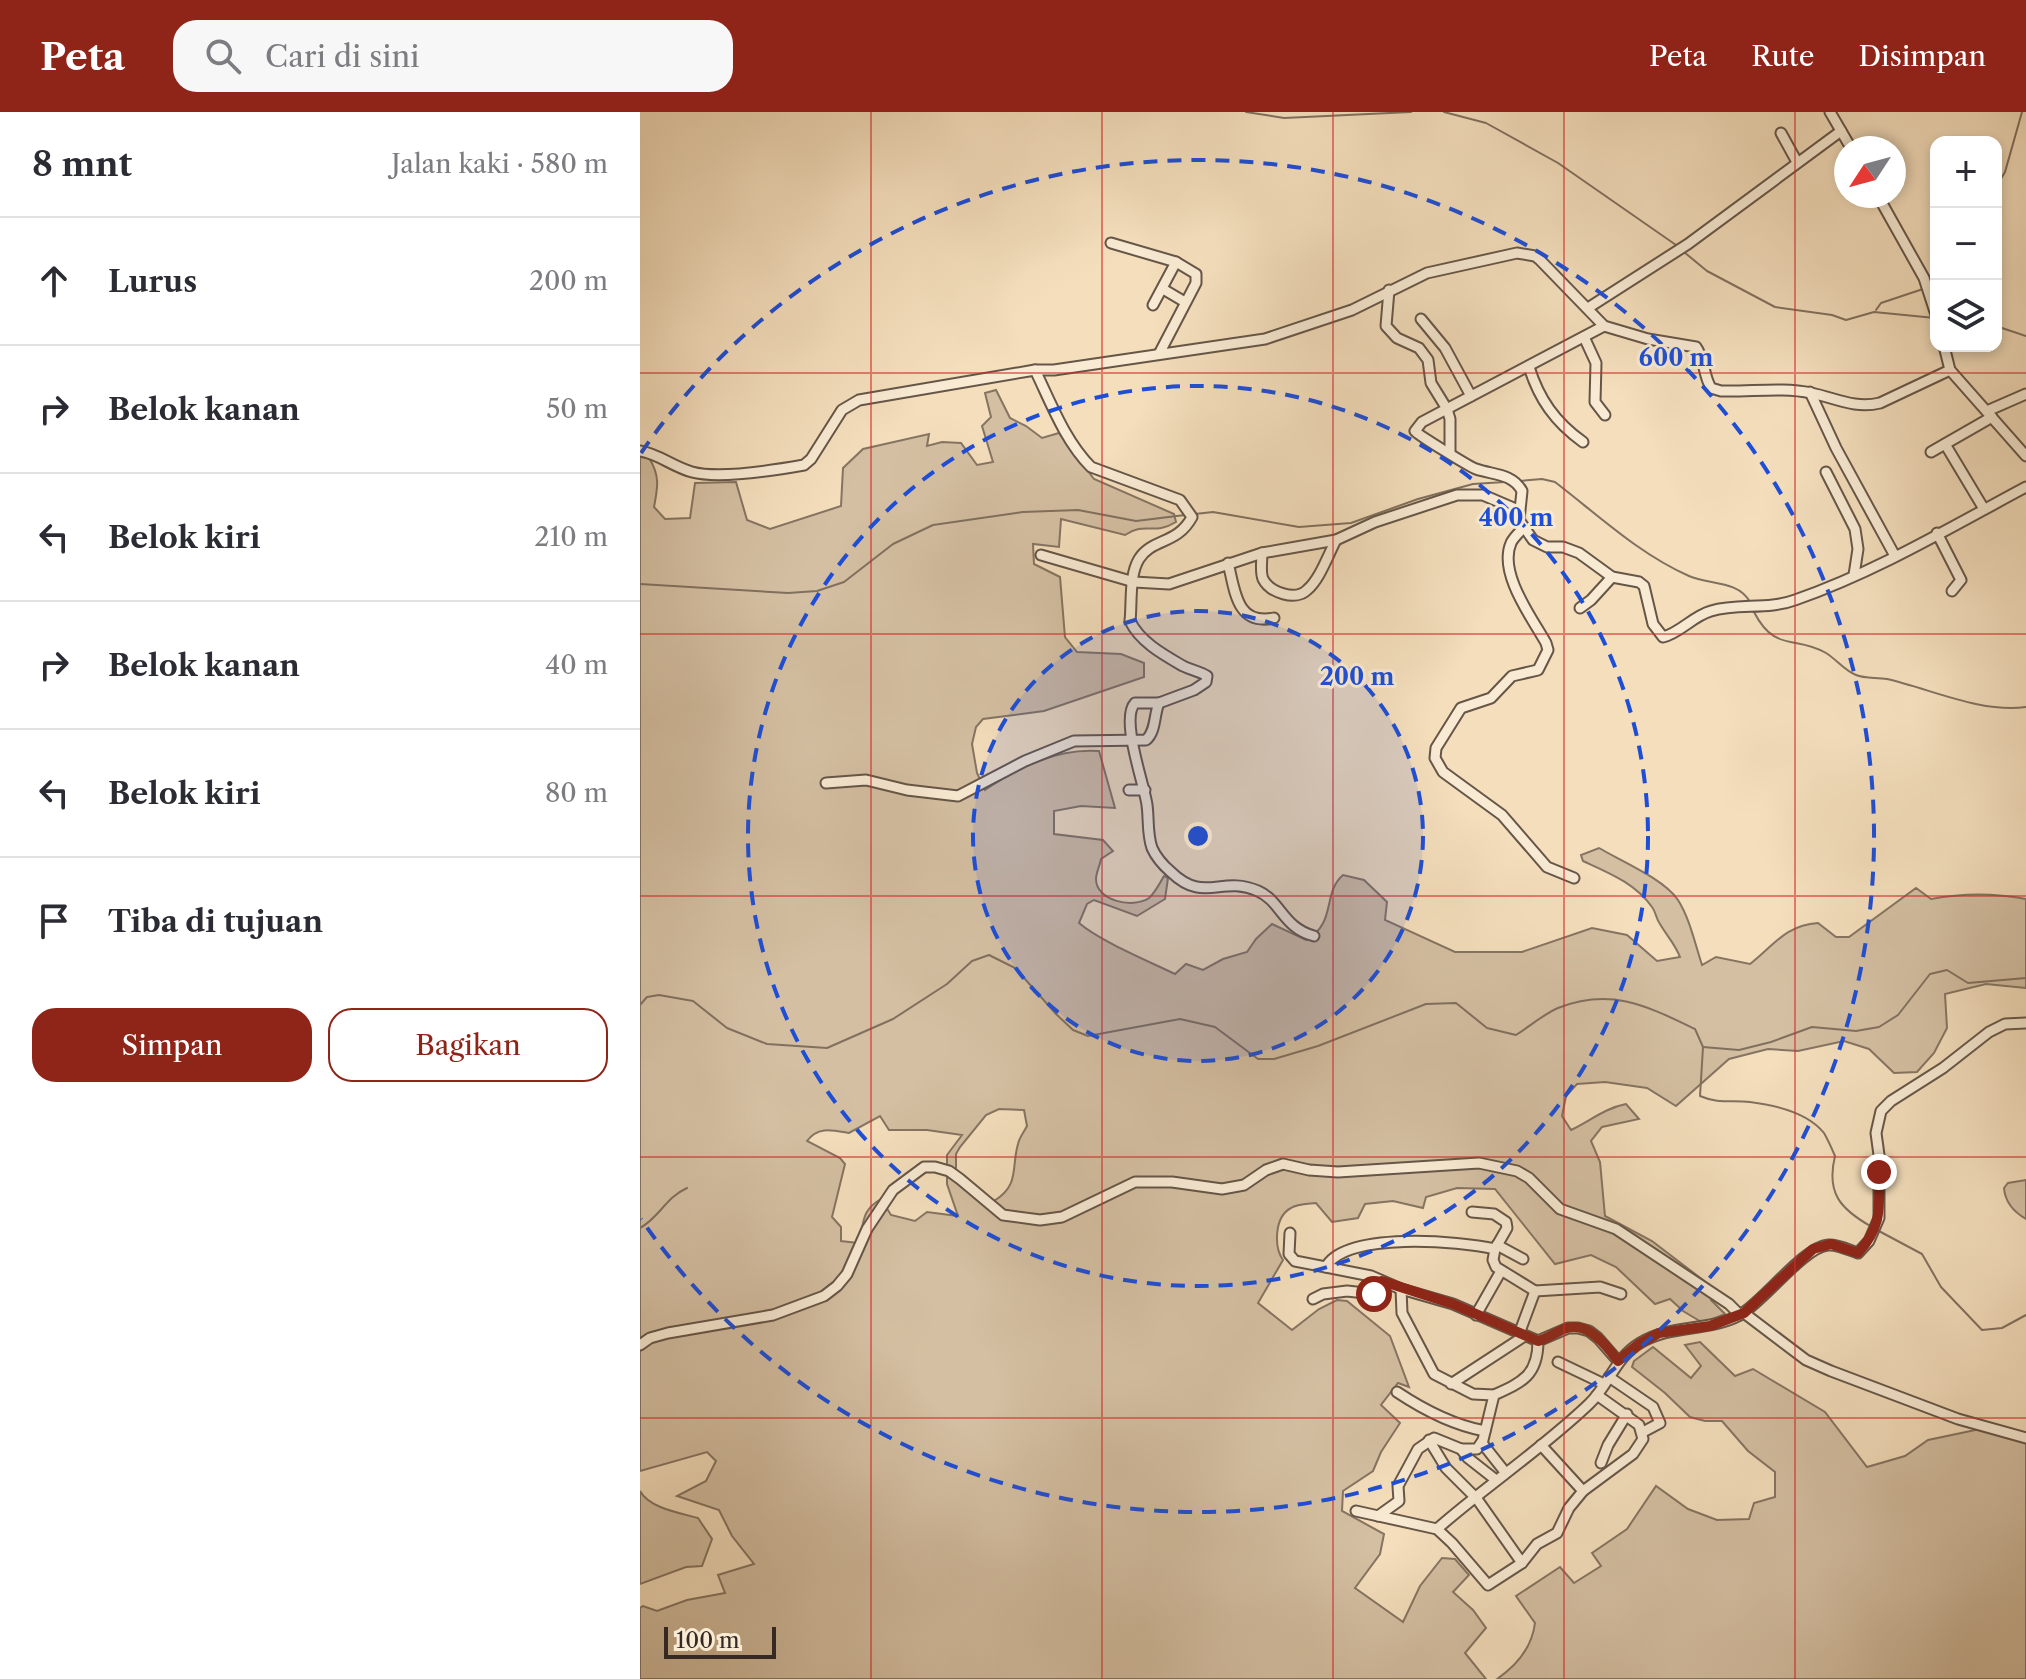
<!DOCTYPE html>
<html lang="id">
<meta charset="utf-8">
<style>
:root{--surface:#fff;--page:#f7f7f7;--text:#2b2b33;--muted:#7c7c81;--line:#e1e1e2;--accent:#8f2418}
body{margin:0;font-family:"Libre Caslon Text",serif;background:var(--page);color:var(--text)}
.controls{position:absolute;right:24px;top:24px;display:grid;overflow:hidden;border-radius:16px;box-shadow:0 4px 12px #0003}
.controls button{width:72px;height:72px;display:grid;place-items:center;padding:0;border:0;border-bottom:2px solid var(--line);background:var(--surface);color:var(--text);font:40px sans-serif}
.compass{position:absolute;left:1194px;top:24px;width:72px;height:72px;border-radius:50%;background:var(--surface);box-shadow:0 4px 12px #0003;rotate:234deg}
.scale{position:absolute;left:24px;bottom:20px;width:112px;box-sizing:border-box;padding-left:8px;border:4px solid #362822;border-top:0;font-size:22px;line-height:28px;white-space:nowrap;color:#362822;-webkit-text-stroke:6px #f8ead3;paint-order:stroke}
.stop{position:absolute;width:24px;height:24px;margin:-18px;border:6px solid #8f2418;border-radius:50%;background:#fff}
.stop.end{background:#8f2418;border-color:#fff;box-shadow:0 2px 8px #0008}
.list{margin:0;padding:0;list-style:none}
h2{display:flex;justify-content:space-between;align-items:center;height:104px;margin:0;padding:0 32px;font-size:34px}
h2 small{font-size:26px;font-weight:400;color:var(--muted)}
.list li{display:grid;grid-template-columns:52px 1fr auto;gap:24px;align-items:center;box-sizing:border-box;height:128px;padding:0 32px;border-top:2px solid var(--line)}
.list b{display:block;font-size:30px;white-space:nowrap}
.list em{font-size:26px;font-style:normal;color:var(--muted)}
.actions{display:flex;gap:16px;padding:24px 32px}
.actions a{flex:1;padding:18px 0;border:2px solid var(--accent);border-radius:24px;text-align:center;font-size:28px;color:var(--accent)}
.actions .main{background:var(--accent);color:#fff}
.icon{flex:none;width:44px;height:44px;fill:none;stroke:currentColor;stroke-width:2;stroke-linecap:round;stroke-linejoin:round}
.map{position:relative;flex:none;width:1386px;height:1567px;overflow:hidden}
header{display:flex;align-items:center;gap:48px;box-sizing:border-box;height:112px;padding:0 40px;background:var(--accent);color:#fff}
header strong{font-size:38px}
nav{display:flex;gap:44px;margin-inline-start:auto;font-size:28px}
.search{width:560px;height:72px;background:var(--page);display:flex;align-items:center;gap:20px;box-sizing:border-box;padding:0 28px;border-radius:24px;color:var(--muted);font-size:30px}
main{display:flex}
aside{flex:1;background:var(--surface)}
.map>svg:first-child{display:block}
</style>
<header>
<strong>Peta</strong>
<div class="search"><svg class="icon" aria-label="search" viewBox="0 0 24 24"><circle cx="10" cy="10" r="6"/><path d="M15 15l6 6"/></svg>Cari di sini</div>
<nav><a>Peta</a><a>Rute</a><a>Disimpan</a></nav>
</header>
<main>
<aside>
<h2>8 mnt<small>Jalan kaki · 580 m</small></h2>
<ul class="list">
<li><svg class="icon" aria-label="ahead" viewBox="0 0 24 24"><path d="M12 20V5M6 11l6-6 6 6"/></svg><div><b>Lurus</b></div><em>200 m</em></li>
<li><svg class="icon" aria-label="right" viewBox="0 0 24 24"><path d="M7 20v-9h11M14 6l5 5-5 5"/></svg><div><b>Belok kanan</b></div><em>50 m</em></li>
<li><svg class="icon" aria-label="left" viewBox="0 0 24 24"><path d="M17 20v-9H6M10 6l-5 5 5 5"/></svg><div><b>Belok kiri</b></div><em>210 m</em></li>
<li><svg class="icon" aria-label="right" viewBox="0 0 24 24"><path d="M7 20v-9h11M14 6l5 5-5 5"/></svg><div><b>Belok kanan</b></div><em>40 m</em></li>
<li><svg class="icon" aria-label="left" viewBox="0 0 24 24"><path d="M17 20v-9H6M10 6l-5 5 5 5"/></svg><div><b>Belok kiri</b></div><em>80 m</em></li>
<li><svg class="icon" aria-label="arrive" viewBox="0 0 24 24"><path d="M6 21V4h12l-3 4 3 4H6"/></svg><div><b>Tiba di tujuan</b></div></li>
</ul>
<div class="actions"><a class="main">Simpan</a><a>Bagikan</a></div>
</aside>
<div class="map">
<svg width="1386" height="1567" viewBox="0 0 1386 1567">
<rect width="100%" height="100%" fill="#f4debc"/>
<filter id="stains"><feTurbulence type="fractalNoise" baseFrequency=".0025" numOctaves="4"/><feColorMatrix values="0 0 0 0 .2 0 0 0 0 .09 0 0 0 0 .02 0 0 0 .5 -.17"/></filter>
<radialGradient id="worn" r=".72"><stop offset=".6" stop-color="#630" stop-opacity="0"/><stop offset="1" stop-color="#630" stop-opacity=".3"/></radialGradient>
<g fill="#d4bfa2" stroke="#857462" stroke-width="2" fill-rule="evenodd">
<path d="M356,278L370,306L386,314L402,326L419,321L454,367L534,402L536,410C513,424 506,409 485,423L421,407L419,435L393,432L394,452L420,465L425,525L437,540L481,542L504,551V565L404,599L343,607L336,615L332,632L337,661L345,678C379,655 417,636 459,639L475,696L441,694L414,699V722L463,728L473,739L461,747C460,753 456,761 456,767C456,789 493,797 509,786C515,781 520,771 524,764L528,766L525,787L497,804L454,788L447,792L439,811C460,829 508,849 535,862L546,852L563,858L583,847L607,840L616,827L632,812L666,828C697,811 682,781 703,763L724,768L747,790L745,808L815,840H882L952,816L987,823L1017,849L1040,845C1035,832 1027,824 1020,812C1016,807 1016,800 1012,795C995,771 969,761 943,749L941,743L959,736C981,749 1024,767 1038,788C1050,807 1055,832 1062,853L1076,845L1110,852C1134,833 1146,813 1178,811L1196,825H1209L1276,776L1291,787C1322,781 1355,781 1386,787V876L1346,872L1305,882L1307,916L1294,941L1277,960L1254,961L1229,937L1204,929L1158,939L1128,937L1089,947L1036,994L1007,976L965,970L937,972L926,984L922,1004L931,1018C950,1009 965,996 986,992L999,1007L962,1015L951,1029L960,1050L965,1104L1012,1129L1076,1178L1071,1188L1085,1202L1063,1211L1043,1199L1030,1187L1015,1192L976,1155L951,1143L915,1152L855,1077L817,1076L786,1085L783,1096L753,1089L725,1092L718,1106L692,1110L676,1091C668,1092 657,1092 651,1096C634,1105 634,1135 643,1148L618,1191L652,1218L679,1197L697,1188L707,1189L750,1224L769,1275L758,1271L741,1293L760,1311L741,1340L733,1359L703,1379L702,1399L744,1422L740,1442L715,1476L763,1510L780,1474L802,1446L815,1447L829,1463L813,1480L833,1498L846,1516L825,1541L846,1567H0V1496L3,1494L17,1499L47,1488L85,1481L78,1463L114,1452L92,1424L79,1398L37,1384L66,1369L76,1349L67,1340L0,1359V345L9,346C20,363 18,375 14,395L25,407L50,406L55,371L96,370L107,408L130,417L201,394L203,356L223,337L289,322L287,334L302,330L321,331L337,353L353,350L342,314L351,305L345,281ZM359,997L384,998L387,1014C384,1020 379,1026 378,1032C371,1056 380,1073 354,1089L316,1060V1042L320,1035L346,1003ZM240,1004L249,1018H287L322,1023L307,1043V1072L318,1104L287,1100L275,1109L251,1103L241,1087C220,1099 225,1111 218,1131L201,1129V1115L192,1105L205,1052L200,1046L167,1029C178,1014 192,1018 209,1021Z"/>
<path d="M1386,1068V1107C1374,1100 1365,1090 1364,1076L1368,1071Z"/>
<path d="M1060,1230L1095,1264L1113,1257L1185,1300L1227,1355L1265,1344L1288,1328L1340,1317L1386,1330V1567H857C876,1554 892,1535 895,1511L876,1484L920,1455L934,1471L961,1454L952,1441L987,1417L1016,1374L1048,1397L1077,1408L1109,1407L1114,1391L1135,1385V1360L1108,1339L1082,1309H1065L1050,1305L1025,1281L992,1255L994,1249L1013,1235L1051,1266L1061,1254L1045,1233Z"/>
<path d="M0,1379C9,1396 40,1401 58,1406L72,1427L62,1454L46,1455L0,1472Z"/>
</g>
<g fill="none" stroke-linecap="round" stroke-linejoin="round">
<g stroke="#81705f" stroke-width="2">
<path d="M606,0L644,6L771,0"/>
<path d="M804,0L846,11L918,51L1036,133"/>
<path d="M1356,75L1365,60L1382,0"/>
<path d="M1044,140L1067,159L1135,195L1192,203L1206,208L1234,200L1295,206"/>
<path d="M1236,198L1241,191L1283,177"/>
<path d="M1356,214L1386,224"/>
<path d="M879,369L902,367L915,370C958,403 999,442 1049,464C1069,473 1098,468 1110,490"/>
<path d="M555,402L573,400L659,415L711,411L778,387L833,372L865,370"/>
<path d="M0,472L148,481L177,479L204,470L253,432L293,413L383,400L438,398L496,409L545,403"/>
<path d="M1114,500C1135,541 1155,523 1186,541C1196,547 1205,559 1216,563C1225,567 1237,565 1247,567C1291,577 1340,601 1386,595"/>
<path d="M0,893L7,885L19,883L53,889L87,916L127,932L187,936L253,907L307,872L332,849L349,843L375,856L416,902L433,918L448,924L540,907L575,915L618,947H634L678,934L786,892L816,891L847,916L876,923C890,914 904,902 918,896C971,875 1007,894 1055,917L1063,935L1060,984C1078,992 1092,988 1110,990C1134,993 1168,1001 1184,1021C1188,1028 1192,1037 1195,1044C1186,1081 1200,1097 1232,1115"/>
<path d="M1063,935L1099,938L1131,930L1172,915L1216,919L1239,915L1258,903L1290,862L1307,858L1328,871L1386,866"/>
<path d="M0,1116C20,1105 25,1086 47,1076"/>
<path d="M1237,1118L1282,1142L1301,1175L1342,1218L1362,1216L1386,1203"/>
</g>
<defs>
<g id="street">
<path d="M1190,0L1211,36"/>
<path d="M1141,21L1157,50"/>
<path d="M1238,84L1284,166L1296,203"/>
<path d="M471,131L536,150L556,162V171L519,242"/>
<path d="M523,177L545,190"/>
<path d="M749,178L746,214L757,226L779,236L788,248L791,271L807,297L810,307V340"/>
<path d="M513,193L536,150"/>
<path d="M948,196L1048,132L1201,19"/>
<path d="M781,207L805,236L831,284"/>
<path d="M964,214L782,310L775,319C778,323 830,355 836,357C853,363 872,361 882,379L879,408L893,428L907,435H923L939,441L972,465L999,470L1004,474L1013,512L1023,525C1040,521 1053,504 1071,499C1098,491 1128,498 1155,488C1236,460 1311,415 1386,375"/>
<path d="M944,225L956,251L955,290L965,303"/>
<path d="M1304,234L1310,258L1386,344"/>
<path d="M889,255C899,287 915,310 943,330"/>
<path d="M1170,280L1196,336L1255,444"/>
<path d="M1347,299L1386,282"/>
<path d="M1305,332L1344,397"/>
<path d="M0,339C19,342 33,355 52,360C78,367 136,358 164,353L171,347L202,298L219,288L395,258H414L625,227L712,198L787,161L877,141L895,144L900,148L964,214L1008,227L1056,235C1065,247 1063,263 1071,276L1081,279C1110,280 1143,275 1171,281C1196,286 1214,297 1240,291L1310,258"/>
<path d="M1291,340L1352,305"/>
<path d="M1186,360L1215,417L1218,437L1214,463"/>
<path d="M883,416C879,421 873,426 871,431C858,461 892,506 906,531L908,538L898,558L872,564L851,586L821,596L796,636L795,646L803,660L862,703L907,755L934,766"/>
<path d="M1297,421L1321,468L1312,479"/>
<path d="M622,441C622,449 620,460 623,467C630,481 656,489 667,478C680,467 688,443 696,428"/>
<path d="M401,443L494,470L529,472L622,441L696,428L735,410L817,383H843L878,398"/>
<path d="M588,451C595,478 596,514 634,506"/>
<path d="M940,496L951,488L972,465"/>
<path d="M519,591H495C480,607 504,671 507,693C509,707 507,722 512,736C516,745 524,754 531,760C564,792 581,763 618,779C641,789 643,816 674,824"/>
<path d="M186,671L226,668L267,678L318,684L385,649L434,629L506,628C516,620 514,602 519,591L554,578L566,570L567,564C559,559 551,558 543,554C524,543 500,530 490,509C492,491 489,463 499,447C512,426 537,433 552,405L540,388L451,355C425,329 411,291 395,258"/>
<path d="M489,678H505"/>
<path d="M832,1100L854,1102L866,1110L867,1116L855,1137"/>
<path d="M650,1121L649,1142L655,1149L731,1164L761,1177L813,1192L898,1229L928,1216H938L949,1219L958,1226L978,1249"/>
<path d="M857,1133L883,1147"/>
<path d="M686,1155C705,1119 820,1129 855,1137L853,1148L856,1155L895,1179L879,1222"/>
<path d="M761,1177L762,1201L794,1262L833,1282L854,1283"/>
<path d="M895,1179L960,1175L981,1182"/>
<path d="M673,1187L683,1182L707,1179L734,1182L738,1179L742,1169"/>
<path d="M1104,1201L1166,1248L1191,1259L1318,1307L1386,1326"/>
<path d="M836,1203L861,1159"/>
<path d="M0,1233L10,1226L28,1221L133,1203L184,1184L197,1174L207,1162L227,1117L253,1078L284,1055H295L309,1059L320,1067L363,1103L400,1108L422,1105L495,1070H532L582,1077L604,1073L626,1058L643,1052L669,1058L698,1060L839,1051L877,1059L889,1066L920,1097L976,1117L1089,1192L1100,1203C1125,1188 1164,1135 1188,1133C1197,1132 1209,1138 1218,1141L1229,1129L1239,1106V1043L1236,1021L1241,999L1251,989L1303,956L1349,920L1365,912L1386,911"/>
<path d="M918,1250L964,1272"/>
<path d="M969,1265L1013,1295L1020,1311L1003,1320"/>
<path d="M811,1272L883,1225"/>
<path d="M757,1280C784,1298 812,1313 845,1319"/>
<path d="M789,1328L806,1356L837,1387L882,1451"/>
<path d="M842,1331L865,1360"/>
<path d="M901,1333L943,1379"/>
<path d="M821,1337L828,1346L856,1368"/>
<path d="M961,1351L968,1333L987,1302"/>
<path d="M716,1399L797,1417L812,1431L848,1473L882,1451L897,1432L917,1421L929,1396L943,1379L993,1342L1003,1327L999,1313L957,1283"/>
<path d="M738,1404L759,1389L758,1374L778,1337L794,1326L821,1337H837L843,1328L854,1283C883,1270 898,1263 898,1229"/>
<path d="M797,1417C846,1374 902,1337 949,1292C969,1273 975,1246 1000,1231C1031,1212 1068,1220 1100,1203"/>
</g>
</defs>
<use href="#street" stroke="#665648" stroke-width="13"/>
<use href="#street" stroke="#f8ead3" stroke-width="9"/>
</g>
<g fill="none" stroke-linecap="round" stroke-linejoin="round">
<path stroke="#8f2418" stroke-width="10" d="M734,1182L738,1179L742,1169L813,1192L898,1229C908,1227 917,1219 927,1216C949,1210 967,1234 978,1249L999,1232L1019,1221L1070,1214L1104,1201L1173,1137L1191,1132L1218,1141C1243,1113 1239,1095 1239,1060"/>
</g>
<path fill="none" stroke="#d62828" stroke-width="2" stroke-opacity="0.55" d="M231,0V1567M462,0V1567M693,0V1567M924,0V1567M1155,0V1567M0,261H1386M0,522H1386M0,784H1386M0,1045H1386M0,1306H1386"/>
<circle cx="558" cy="724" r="225" fill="#1d4ed8" fill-opacity=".12"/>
<g fill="none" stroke="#1d4ed8" stroke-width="4" stroke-dasharray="14 10">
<circle cx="558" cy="724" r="225"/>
<circle cx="558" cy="724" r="450"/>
<path d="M1 341A676 676 0 1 1 1 1107"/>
</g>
<circle cx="558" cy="724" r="12" fill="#1d4ed8" stroke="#f8ead3" stroke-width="4"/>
<g font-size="24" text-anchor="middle" font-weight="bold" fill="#1d4ed8" stroke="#f8ead3" stroke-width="6" stroke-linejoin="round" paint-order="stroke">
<text x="1036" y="254">600 m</text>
<text x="876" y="414">400 m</text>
<text x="717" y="573">200 m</text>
</g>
<rect width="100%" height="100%" filter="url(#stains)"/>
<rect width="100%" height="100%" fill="url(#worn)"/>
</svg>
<div class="controls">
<button>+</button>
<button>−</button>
<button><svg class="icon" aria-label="layers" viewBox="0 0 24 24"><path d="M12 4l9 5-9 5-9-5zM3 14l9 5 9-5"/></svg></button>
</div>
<svg class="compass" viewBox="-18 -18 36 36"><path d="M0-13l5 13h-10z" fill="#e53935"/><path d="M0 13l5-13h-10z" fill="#7c7c81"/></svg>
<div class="scale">100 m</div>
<div class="stop" style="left:734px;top:1182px"></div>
<div class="stop end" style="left:1239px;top:1060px"></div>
</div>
</main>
